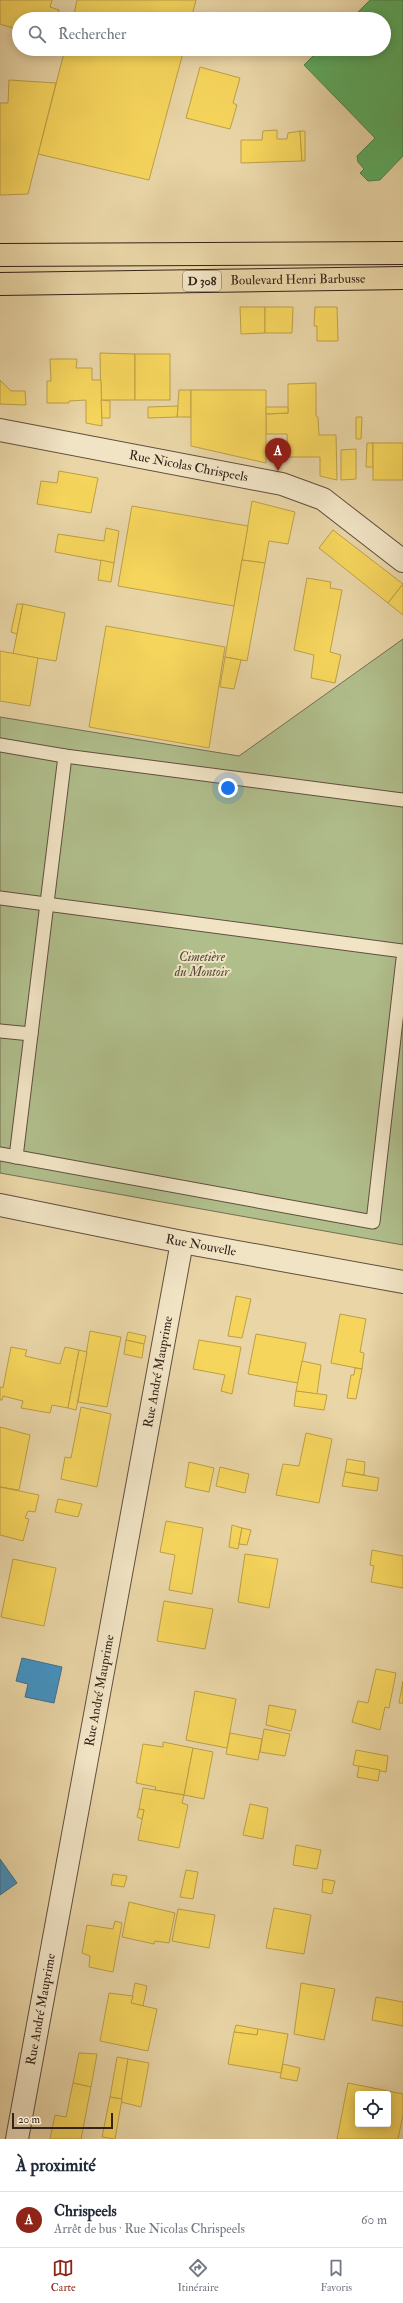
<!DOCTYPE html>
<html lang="fr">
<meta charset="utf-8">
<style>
:root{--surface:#fff;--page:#f6f6f7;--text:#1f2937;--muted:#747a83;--line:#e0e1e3;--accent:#8f2418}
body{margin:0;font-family:"IM FELL Double Pica",serif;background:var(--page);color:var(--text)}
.controls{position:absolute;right:12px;bottom:12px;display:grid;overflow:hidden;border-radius:4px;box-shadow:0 2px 10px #0003}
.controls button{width:36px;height:36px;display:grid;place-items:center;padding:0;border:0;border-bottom:1px solid var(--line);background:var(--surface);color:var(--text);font:20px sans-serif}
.scale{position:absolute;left:12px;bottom:10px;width:101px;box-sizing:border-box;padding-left:4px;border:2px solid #34221b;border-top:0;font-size:11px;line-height:14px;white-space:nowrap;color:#34221b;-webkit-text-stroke:3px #f1e4c5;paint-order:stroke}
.you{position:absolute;left:228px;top:788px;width:14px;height:14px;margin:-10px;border:3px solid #fff;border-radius:50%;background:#1a73e8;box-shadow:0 0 0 6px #1a73e833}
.badge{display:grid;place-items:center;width:26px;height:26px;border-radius:50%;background:var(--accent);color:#fff;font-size:13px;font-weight:700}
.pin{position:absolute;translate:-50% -33px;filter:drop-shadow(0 1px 2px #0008)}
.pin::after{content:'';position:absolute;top:21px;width:14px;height:12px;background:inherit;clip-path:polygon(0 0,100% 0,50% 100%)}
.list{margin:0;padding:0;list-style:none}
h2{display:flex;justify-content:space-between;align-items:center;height:52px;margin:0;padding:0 16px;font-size:17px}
h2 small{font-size:13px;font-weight:400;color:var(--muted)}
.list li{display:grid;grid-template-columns:26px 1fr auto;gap:12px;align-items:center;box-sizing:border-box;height:56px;padding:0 16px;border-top:1px solid var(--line)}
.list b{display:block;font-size:15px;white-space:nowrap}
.list p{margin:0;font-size:13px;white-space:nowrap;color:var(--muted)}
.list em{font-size:13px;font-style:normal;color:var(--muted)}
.icon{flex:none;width:22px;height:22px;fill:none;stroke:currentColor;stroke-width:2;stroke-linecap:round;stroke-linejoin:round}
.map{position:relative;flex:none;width:403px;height:2139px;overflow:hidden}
.search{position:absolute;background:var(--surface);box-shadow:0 2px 10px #0003;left:12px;right:12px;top:12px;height:44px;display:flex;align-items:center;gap:10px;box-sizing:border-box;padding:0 14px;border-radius:22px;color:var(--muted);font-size:15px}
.sheet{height:108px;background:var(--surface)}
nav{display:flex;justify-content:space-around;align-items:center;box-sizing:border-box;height:56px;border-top:1px solid var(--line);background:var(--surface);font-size:11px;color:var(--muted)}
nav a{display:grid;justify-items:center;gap:2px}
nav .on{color:var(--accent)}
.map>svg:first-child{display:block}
</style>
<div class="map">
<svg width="403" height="2139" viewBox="0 0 403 2139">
<rect width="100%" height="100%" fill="#e9d5a6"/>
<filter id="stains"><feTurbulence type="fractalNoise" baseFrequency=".005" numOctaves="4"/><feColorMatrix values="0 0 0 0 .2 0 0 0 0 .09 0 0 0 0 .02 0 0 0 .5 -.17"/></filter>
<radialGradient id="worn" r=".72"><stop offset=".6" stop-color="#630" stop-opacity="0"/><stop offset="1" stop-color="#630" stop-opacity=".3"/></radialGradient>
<path fill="#b0be8c" stroke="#727054" d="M403,639V1245L0,1173V717L239,756Z"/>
<g fill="#f6d55c" stroke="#bc9f48" fill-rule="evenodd">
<path d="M0,0H52L50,7L59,10L56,19H19V30L0,24Z"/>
<path d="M77,0H196L191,19H73Z"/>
<path d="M65,49H184L149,180L38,154Z"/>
<path d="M200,67L240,78L233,103L237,105L230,129L186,118Z"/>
<path d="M9,80L56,83L28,194L0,195V103H8Z"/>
<path d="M277,130V139H287L288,133L300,131L302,161L241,163V140H262L263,131Z"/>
<path d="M300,131H305V161H302Z"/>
<path d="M240,307H265V333L241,334Z"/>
<path d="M265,307H293L292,333H265Z"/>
<path d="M315,307H337L338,341H317V326H314Z"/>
<path d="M100,353L135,354V400H101Z"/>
<rect x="135" y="354" width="35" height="46"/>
<path d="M50,359H77L76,368H92V380H101L102,426L86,423V400L69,401V403H47V381H51Z"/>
<path d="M0,380L11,391H25L26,405L0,404Z"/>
<path d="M316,383V416L318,417L319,435H336L337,480L320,476V457H288L287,434H266V414L288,413V384Z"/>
<path d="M179,390H191V417H177Z"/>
<path d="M191,390H266V463L191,446Z"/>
<path d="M101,400L110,401V418H102Z"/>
<path d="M178,406L177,417L148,418V407Z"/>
<path d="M266,407H288V413L266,414Z"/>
<path d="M356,417H362L361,439H356Z"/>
<path d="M367,443H373V467H366Z"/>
<rect x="373" y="443" width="30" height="37"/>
<path d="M356,449V479L341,480V450Z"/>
<path d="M59,471L98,478L91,513L37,504L41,481L57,483Z"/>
<path d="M252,501L295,512L288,544L269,541L265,563L242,560Z"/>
<path d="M132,506L248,526L234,606L118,586Z"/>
<path d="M106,528L119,531L114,563L55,552L58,534L104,541Z"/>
<path d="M333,530L403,584L388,603L319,548Z"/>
<path d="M101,560L114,563L111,582L98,580Z"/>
<path d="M242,560L265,563L247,661L225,657Z"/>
<path d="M307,578L331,582L330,588L342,590L330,652L341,655L335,683L311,678L314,655L294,650Z"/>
<path d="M403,584V615L388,603Z"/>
<path d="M17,604H23L17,634L11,632Z"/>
<path d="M23,604L65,613L56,661L13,654Z"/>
<path d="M106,626L225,647L209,748L89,727Z"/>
<path d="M0,651L38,658L30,706L0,701Z"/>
<path d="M225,657L241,660L234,689L220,687Z"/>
<path d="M236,1296L251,1299L242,1338L228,1336Z"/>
<path d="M340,1314L366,1319L360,1352L364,1353L362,1369L331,1363Z"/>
<path d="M90,1331L121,1337L107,1407L78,1402Z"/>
<path d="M128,1332L146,1336L144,1344L126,1340Z"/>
<path d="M256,1334L306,1343L298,1383L248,1374Z"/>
<path d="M126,1340L144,1344L142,1358L124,1354Z"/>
<path d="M199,1340L241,1347L232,1394L221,1391L225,1375L193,1369Z"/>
<path d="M11,1347L27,1350L25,1356L60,1364L65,1347L79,1350L68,1408L52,1405L50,1413L21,1408L23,1401L3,1396L2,1400H0V1387L3,1388Z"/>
<path d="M79,1350L87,1352L76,1410L68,1408Z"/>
<path d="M302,1361L321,1365L317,1394L296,1391Z"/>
<path d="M355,1368L362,1369L356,1399L347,1398L351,1375H354Z"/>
<path d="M296,1391L327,1395L324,1410L294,1406Z"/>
<path d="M81,1407L111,1414L97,1487L61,1479L65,1457L71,1458Z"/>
<path d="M0,1427L30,1435L19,1490L0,1487Z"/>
<path d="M306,1433L332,1439L319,1503L276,1495L283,1464L299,1466Z"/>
<path d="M347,1459L365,1462L364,1475L345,1472Z"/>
<path d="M189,1462L214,1468L209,1492L185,1487Z"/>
<path d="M220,1467L249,1474L245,1493L216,1486Z"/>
<path d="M345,1472L379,1478L377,1491L342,1486Z"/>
<path d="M0,1487L39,1495L35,1512L28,1511L25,1518L29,1519L23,1541L0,1535Z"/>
<path d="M58,1499L82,1504L78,1517L55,1512Z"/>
<path d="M166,1521L203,1528L192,1594L169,1590L175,1555L160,1552Z"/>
<path d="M232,1525L242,1528L238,1549L229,1547Z"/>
<path d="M242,1528L251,1530L247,1545L239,1544Z"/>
<path d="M372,1550L403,1556V1588L371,1582L374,1566L370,1565Z"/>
<path d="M245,1554L278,1559L269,1608L238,1602Z"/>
<path d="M13,1559L56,1568L44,1626L1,1617Z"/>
<path d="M164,1601L213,1609L205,1649L157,1641Z"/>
<path d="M376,1669L396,1673L389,1708L385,1707L380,1730L352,1722L358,1701L368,1703Z"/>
<path d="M403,1681V1703H399Z"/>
<path d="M195,1691L236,1699L227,1748L186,1740Z"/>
<path d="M269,1705L296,1710L291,1731L266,1725Z"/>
<path d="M264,1729L290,1734L285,1756L260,1752Z"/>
<path d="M230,1733L262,1739L258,1760L226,1754Z"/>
<path d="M163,1742L193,1748L184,1795L155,1790L156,1787L136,1783L143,1744L163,1747Z"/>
<path d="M193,1748L213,1752L204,1799L184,1795Z"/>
<path d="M356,1750L388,1756L386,1772L353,1765Z"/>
<path d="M359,1766L380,1770L378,1781L357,1777Z"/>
<path d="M143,1788L184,1795L182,1803L188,1805L179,1848L138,1840L144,1810L139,1809Z"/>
<path d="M250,1804L268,1808L263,1839L243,1835Z"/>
<path d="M139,1809L144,1810L142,1819L137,1817Z"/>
<path d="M296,1845L321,1850L317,1869L293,1865Z"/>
<path d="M186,1870L198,1872L193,1899L180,1897Z"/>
<path d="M113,1874L127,1876L124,1887L111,1885Z"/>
<path d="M323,1879L335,1881L332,1894L322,1892Z"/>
<path d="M129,1902L175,1913L169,1943L155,1941L154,1944L122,1937Z"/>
<path d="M274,1908L311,1915L304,1954L266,1948Z"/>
<path d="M178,1909L215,1915L209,1948L172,1941Z"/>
<path d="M115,1921L122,1923L113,1972L89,1967L90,1956L82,1953L87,1925L113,1929Z"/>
<path d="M135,1983L147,1986L143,2006L131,2003Z"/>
<path d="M301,1983L335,1989L324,2040L294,2034Z"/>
<path d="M109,1993L133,1996L131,2003L157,2009L148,2051L100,2041Z"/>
<path d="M376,1997L403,2002V2026L372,2020Z"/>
<path d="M236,2025L258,2029L257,2035L234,2032Z"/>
<path d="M258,2029L288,2034L281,2073L228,2064L234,2032L257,2035Z"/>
<path d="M79,2053L97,2054L91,2087L73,2083Z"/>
<path d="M117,2057L128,2059L122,2099L110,2097Z"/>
<path d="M128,2059L149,2063L141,2107L121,2102Z"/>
<path d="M283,2064L300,2068L297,2081L280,2078Z"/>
<path d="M73,2083L91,2087L81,2139H50L55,2115L66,2117Z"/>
<path d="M348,2083L403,2094V2115L398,2139H337ZM358,2094H388V2124H358Z"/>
<path d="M110,2097L122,2099L115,2139L102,2137Z"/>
</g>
<g fill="#4393c3" stroke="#3e7191">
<path d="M22,1658L62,1667L54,1703L25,1697L28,1684L16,1681Z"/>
<path d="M0,1859L17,1883L0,1895Z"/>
</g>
<path fill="#5aae61" stroke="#4f844c" d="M370,0H403V156L380,180L368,181L360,173L364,169L358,162L357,156L375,138L304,65L320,49H384V19H351Z"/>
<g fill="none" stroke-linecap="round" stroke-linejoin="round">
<defs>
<g id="service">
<path d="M0,745L65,756L403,800"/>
<path d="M0,898L403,951"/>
<path d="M0,1031L31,1034"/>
<path d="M0,1154L373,1222L403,959"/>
<path d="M16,1157L65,756"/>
</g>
<g id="minor">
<path id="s1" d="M0,430L282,484L323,499L403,561"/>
<path id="s2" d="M0,1205L182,1242L403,1282"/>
<path id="s3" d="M17,2139L182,1242"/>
</g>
<g id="primary">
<path d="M0,255L403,253"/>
<path id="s4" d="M0,284L403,278"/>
</g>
</defs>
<use href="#service" stroke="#614f3e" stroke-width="15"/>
<use href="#minor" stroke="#614f3e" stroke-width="24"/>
<use href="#primary" stroke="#34221b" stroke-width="24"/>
<use href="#service" stroke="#f1e4c5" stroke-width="13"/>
<use href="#minor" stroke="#f1e4c5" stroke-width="22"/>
<use href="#primary" stroke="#e9d5a6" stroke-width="22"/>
</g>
<g text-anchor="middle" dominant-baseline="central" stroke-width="4" stroke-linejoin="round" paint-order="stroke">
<rect fill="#f1e4c5" stroke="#6d5c4e" stroke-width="1" x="183" y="271" width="38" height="20" rx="3"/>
<g font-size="12" font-weight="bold" fill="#34221b">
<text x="202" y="281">D 308</text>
</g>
<g font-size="13" fill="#34221b" stroke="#f1e4c5">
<text stroke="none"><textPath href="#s4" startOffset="298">Boulevard Henri Barbusse</textPath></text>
<text stroke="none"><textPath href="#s1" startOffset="192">Rue Nicolas Chrispeels</textPath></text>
<text stroke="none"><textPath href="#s2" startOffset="205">Rue Nouvelle</textPath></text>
<text stroke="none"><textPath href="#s3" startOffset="780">Rue André Mauprime</textPath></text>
<text stroke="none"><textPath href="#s3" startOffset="456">Rue André Mauprime</textPath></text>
<text stroke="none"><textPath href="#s3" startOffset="132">Rue André Mauprime</textPath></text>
</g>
<g font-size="13" font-style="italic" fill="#534937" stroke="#f1e4c5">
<text x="202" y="957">Cimetière<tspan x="202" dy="15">du Montoir</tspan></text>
</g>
</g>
<rect width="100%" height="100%" filter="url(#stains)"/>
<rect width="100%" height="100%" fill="url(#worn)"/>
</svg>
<div class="controls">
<button><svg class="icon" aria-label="locate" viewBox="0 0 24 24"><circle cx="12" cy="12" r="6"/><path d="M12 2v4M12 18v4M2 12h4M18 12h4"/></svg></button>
</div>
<div class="scale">20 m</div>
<div class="you"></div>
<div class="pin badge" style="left:278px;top:471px">A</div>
<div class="search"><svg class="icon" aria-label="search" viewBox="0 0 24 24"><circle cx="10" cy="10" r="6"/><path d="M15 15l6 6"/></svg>Rechercher</div>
</div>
<section class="sheet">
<h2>À proximité<small></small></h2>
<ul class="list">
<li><span class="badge">A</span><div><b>Chrispeels</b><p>Arrêt de bus · Rue Nicolas Chrispeels</p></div><em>60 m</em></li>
</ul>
</section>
<nav>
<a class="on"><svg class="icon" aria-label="map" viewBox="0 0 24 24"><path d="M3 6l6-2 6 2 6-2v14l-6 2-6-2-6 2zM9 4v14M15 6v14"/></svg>Carte</a>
<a><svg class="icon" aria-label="directions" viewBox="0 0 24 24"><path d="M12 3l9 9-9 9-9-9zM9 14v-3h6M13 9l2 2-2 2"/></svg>Itinéraire</a>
<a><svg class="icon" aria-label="saved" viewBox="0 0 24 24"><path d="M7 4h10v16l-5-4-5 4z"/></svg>Favoris</a>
</nav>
